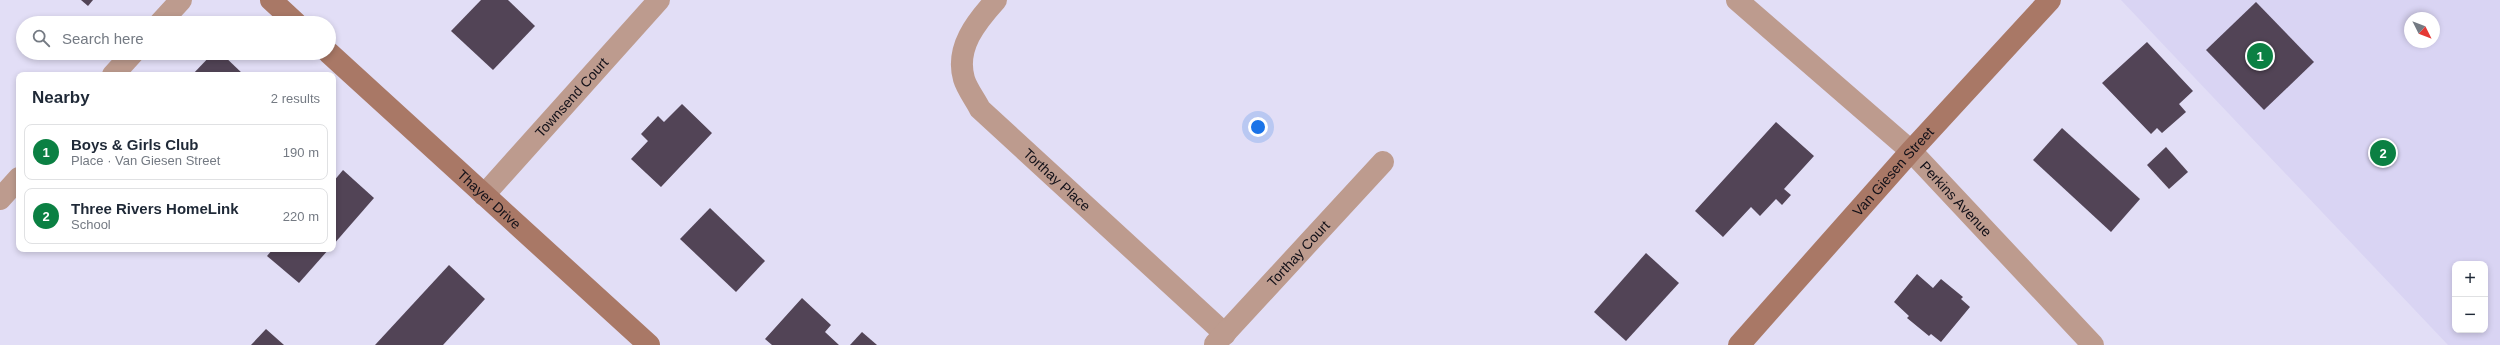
<!DOCTYPE html>
<meta charset="utf-8">
<style>
:root{--surface:#fff;--page:#f2f2f3;--text:#1f2937;--muted:#747a83;--line:#e0e1e3;--accent:#0b8043}
body{margin:0;font-family:Helvetica,sans-serif;background:var(--page);color:var(--text)}
.controls{position:absolute;right:12px;bottom:12px;display:grid;overflow:hidden;border-radius:8px;box-shadow:0 2px 6px #0003}
.controls button{width:36px;height:36px;display:grid;place-items:center;padding:0;border:0;border-bottom:1px solid var(--line);background:var(--surface);color:var(--text);font:20px sans-serif}
.compass{position:absolute;left:2404px;top:12px;width:36px;height:36px;border-radius:50%;background:var(--surface);box-shadow:0 2px 6px #0003;rotate:132deg}
.you{position:absolute;left:1258px;top:127px;width:14px;height:14px;margin:-10px;border:3px solid #fff;border-radius:50%;background:#1a73e8;box-shadow:0 0 0 6px #1a73e833}
.badge{display:grid;place-items:center;width:26px;height:26px;border-radius:50%;background:var(--accent);color:#fff;font-size:13px;font-weight:700}
.pin{position:absolute;translate:-50% -50%;border:2px solid #fff;box-shadow:0 1px 4px #0006}
.list{margin:0;padding:0;list-style:none}
h2{display:flex;justify-content:space-between;align-items:center;height:52px;margin:0;padding:0 16px;font-size:17px}
h2 small{font-size:13px;font-weight:400;color:var(--muted)}
.list li{display:grid;grid-template-columns:26px 1fr auto;gap:12px;align-items:center;box-sizing:border-box;height:56px;margin:0 8px 8px;padding:0 8px;border:1px solid var(--line);border-radius:8px}
.list b{display:block;font-size:15px;white-space:nowrap}
.list p{margin:0;font-size:13px;white-space:nowrap;color:var(--muted)}
.list em{font-size:13px;font-style:normal;color:var(--muted)}
.icon{flex:none;width:22px;height:22px;fill:none;stroke:currentColor;stroke-width:2;stroke-linecap:round;stroke-linejoin:round}
.map{position:relative;flex:none;width:2500px;height:345px;overflow:hidden}
.search{position:absolute;background:var(--surface);box-shadow:0 2px 6px #0003;left:16px;top:16px;width:320px;height:44px;display:flex;align-items:center;gap:10px;box-sizing:border-box;padding:0 14px;border-radius:22px;color:var(--muted);font-size:15px}
.panel{position:absolute;background:var(--surface);box-shadow:0 2px 6px #0003;left:16px;top:72px;width:320px;height:180px;border-radius:8px}
.map>svg:first-child{display:block}
</style>
<div class="map">
<svg width="2500" height="345" viewBox="0 0 2500 345">
<rect width="100%" height="100%" fill="#e2def6"/>
<path fill="#d9d4f3" fill-rule="evenodd" d="M2121,0H2500V345H2448ZM2410,18H2434V42H2410ZM2455,264H2485V330H2455Z"/>
<g fill="#524456">
<path d="M81,0H93L88,6Z"/>
<path d="M481,0H508L535,26L493,70L451,31Z"/>
<path d="M2256,2L2314,62L2264,110L2206,50Z"/>
<path d="M2147,42L2193,91L2179,104L2186,112L2162,133L2157,128L2151,134L2102,83Z"/>
<path d="M213,53H221L244,75H192Z"/>
<path d="M682,104L712,133L661,187L631,159L648,141L641,134L658,116L664,122Z"/>
<path d="M1776,122L1814,156L1784,189L1791,195L1782,205L1776,199L1760,216L1751,207L1723,237L1695,211Z"/>
<path d="M2062,128L2140,199L2111,232L2033,160Z"/>
<path d="M2166,147L2188,172L2169,189L2147,165Z"/>
<path d="M343,170L374,198L333,245V182Z"/>
<path d="M710,208L765,261L736,292L680,239Z"/>
<path d="M273,249H329L299,283L267,256Z"/>
<path d="M1646,253L1679,283L1626,341L1594,312Z"/>
<path d="M449,265L485,299L443,345H375Z"/>
<path d="M1917,274L1933,288L1941,279L1963,297L1961,299L1970,307L1941,342L1931,334L1929,336L1907,318L1909,316L1894,302Z"/>
<path d="M802,298L831,325L825,332L839,345H772L765,339Z"/>
<path d="M266,329L284,345H251Z"/>
<path d="M862,332L877,345H850Z"/>
</g>
<g fill="none" stroke-linecap="round" stroke-linejoin="round">
<g stroke="#bd9b8e" stroke-width="22">
<path id="s1" d="M996,0C976,22 955,48 964,79C967,89 975,99 980,109L1225,334"/>
<path id="s2" d="M1737,0L1911,151L2093,345"/>
<path d="M160,23L181,0"/>
<path d="M113,75L133,53"/>
<path id="s3" d="M484,195L659,0"/>
<path d="M0,199L19,178"/>
<path id="s4" d="M1215,344L1383,162"/>
</g>
<g stroke="#a97866" stroke-width="22">
<path d="M271,0L296,23"/>
<path id="s5" d="M329,53L649,345"/>
<path id="s6" d="M1739,345L1911,151L2050,0"/>
</g>
</g>
<g text-anchor="middle" dominant-baseline="central" stroke-width="4" stroke-linejoin="round" paint-order="stroke">
<g font-size="14" fill="#121018" stroke="#fff">
<text stroke="none"><textPath href="#s3" startOffset="131">Townsend Court</textPath></text>
<text stroke="none"><textPath href="#s6" startOffset="232">Van Giesen Street</textPath></text>
<text stroke="none"><textPath href="#s1" startOffset="228">Torthay Place</textPath></text>
<text stroke="none"><textPath href="#s5" startOffset="217">Thayer Drive</textPath></text>
<text stroke="none"><textPath href="#s2" startOffset="296">Perkins Avenue</textPath></text>
<text stroke="none"><textPath href="#s4" startOffset="123">Torthay Court</textPath></text>
</g>
</g>
</svg>
<div class="controls">
<button>+</button>
<button>−</button>
</div>
<svg class="compass" viewBox="-18 -18 36 36"><path d="M0-13l5 13h-10z" fill="#e53935"/><path d="M0 13l5-13h-10z" fill="#747a83"/></svg>
<div class="you"></div>
<div class="pin badge" style="left:2260px;top:56px">1</div>
<div class="pin badge" style="left:2383px;top:153px">2</div>
<div class="search"><svg class="icon" aria-label="search" viewBox="0 0 24 24"><circle cx="10" cy="10" r="6"/><path d="M15 15l6 6"/></svg>Search here</div>
<section class="panel">
<h2>Nearby<small>2 results</small></h2>
<ul class="list">
<li><span class="badge">1</span><div><b>Boys &amp; Girls Club</b><p>Place · Van Giesen Street</p></div><em>190 m</em></li>
<li><span class="badge">2</span><div><b>Three Rivers HomeLink</b><p>School</p></div><em>220 m</em></li>
</ul>
</section>
</div>
